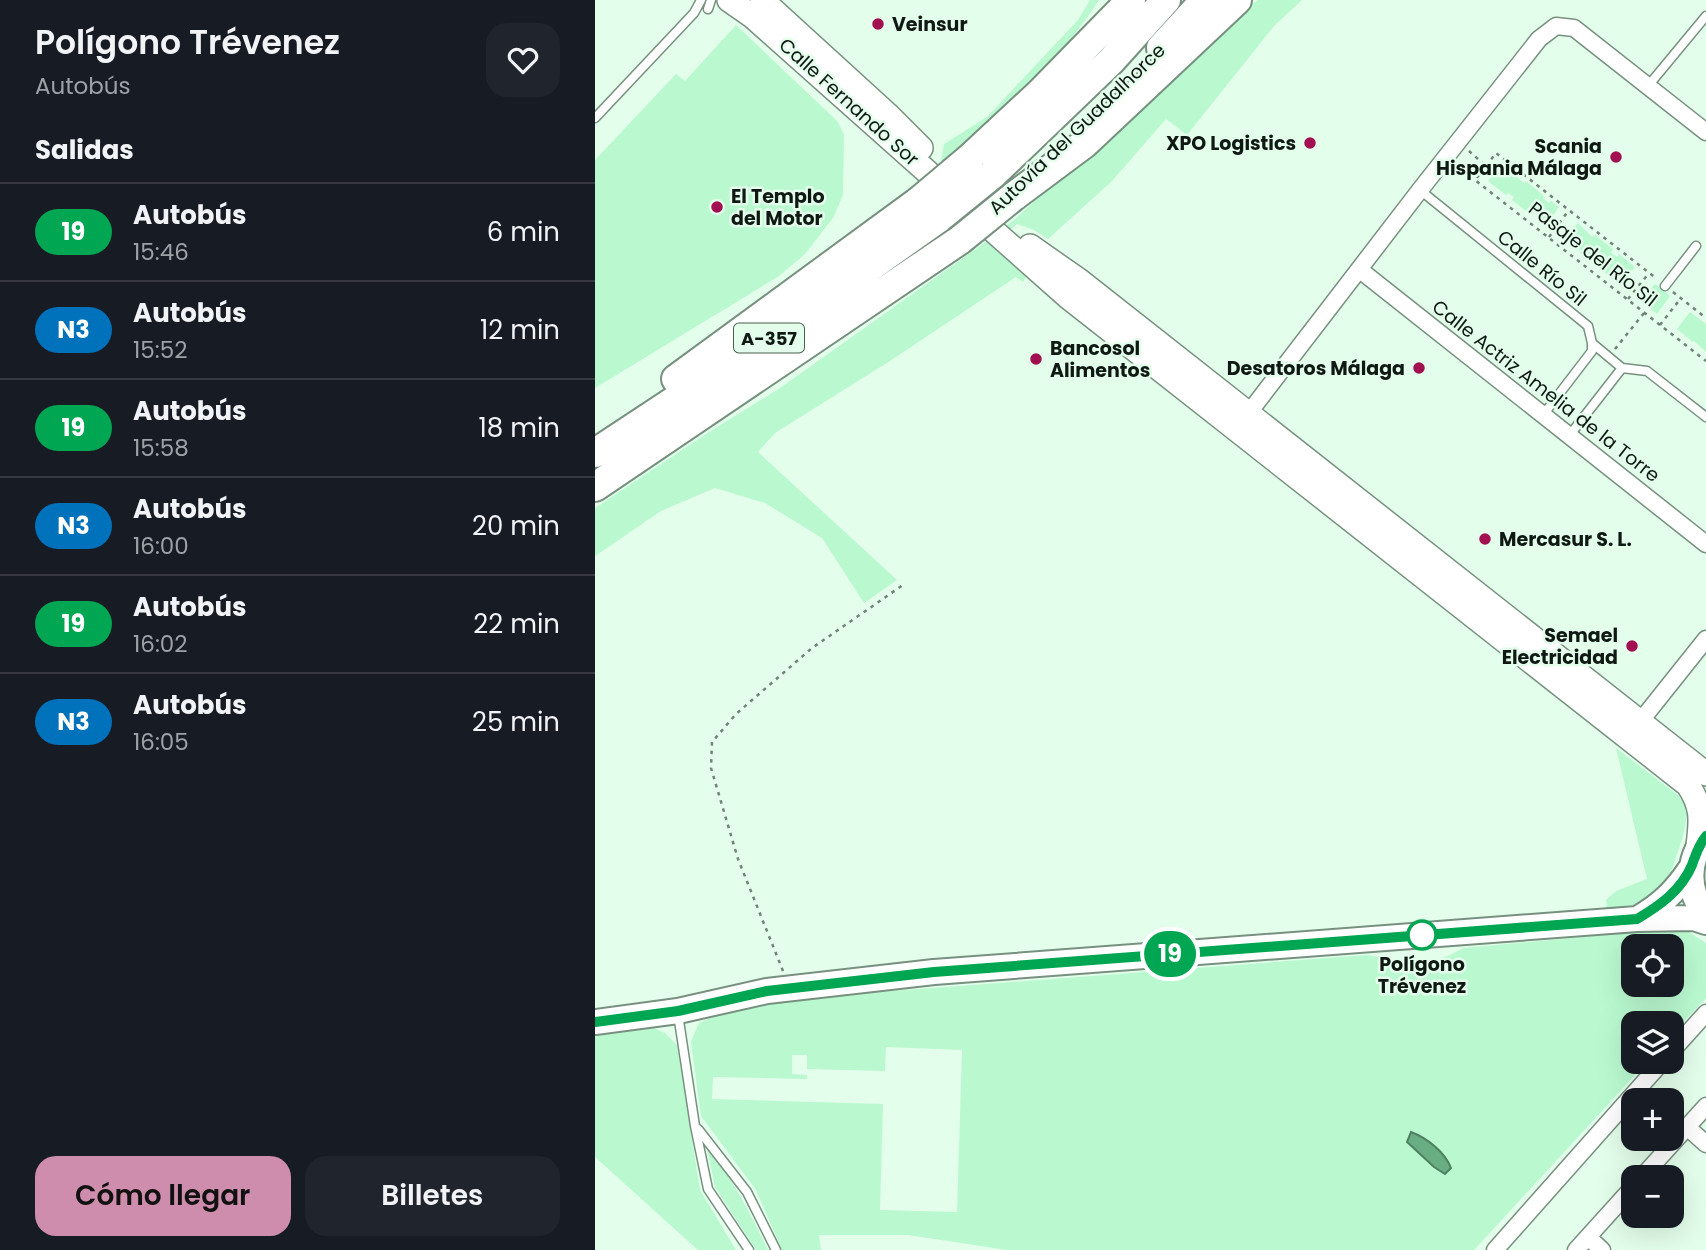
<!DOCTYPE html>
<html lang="es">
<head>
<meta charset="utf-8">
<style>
  :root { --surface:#171b24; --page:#20242c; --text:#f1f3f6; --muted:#9ea1a6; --line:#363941; --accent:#ce8dac }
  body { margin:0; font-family:Poppins,sans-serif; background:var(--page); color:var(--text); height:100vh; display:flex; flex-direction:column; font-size:26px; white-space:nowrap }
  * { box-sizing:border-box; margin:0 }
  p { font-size:23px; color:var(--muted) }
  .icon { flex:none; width:38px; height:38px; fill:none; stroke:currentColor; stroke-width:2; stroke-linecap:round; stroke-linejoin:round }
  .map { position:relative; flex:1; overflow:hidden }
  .panel { display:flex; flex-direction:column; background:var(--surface); width:595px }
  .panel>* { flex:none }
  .badge { padding:0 14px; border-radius:23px; font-size:24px; line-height:46px }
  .controls { position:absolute; left:1026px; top:934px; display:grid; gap:14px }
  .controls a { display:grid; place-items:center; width:63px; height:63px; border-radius:14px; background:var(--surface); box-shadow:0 7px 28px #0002; font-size:35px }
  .map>.badge { position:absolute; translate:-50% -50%; box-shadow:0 0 0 4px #fff }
  h2 { padding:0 35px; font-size:26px; line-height:63px }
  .round { display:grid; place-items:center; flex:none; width:74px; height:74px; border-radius:21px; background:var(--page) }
  .headline { display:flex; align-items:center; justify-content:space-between; height:119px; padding:0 35px }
  h1 { font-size:33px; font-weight:600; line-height:52px }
  .cta { display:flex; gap:14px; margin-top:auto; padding:14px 35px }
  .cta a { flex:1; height:80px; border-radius:21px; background:var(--accent); color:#111; font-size:28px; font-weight:600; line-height:80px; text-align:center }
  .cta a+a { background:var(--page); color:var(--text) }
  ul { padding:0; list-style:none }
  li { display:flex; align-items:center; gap:21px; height:98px; padding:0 35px; border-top:2px solid var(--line) }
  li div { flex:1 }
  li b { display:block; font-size:26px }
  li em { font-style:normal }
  li .badge { min-width:77px; font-weight:700; text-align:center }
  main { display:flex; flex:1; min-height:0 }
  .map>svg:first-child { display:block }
  .green { fill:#baf9d0; fill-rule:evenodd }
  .water { fill:#69ad83; stroke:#4e8061; stroke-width:2 }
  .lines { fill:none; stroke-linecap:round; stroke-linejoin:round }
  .lane-casing { stroke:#77907f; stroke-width:11 }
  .street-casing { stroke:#77907f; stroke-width:19 }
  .secondary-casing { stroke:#77907f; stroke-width:26 }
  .primary-casing { stroke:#77907f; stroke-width:28 }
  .highway-casing { stroke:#77907f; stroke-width:32 }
  .path { stroke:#718276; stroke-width:2.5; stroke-dasharray:3.5 5; stroke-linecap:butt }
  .lane { stroke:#fff; stroke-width:8 }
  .street { stroke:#fff; stroke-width:16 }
  .secondary { stroke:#fff; stroke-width:23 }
  .primary { stroke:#fff; stroke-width:24 }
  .highway { stroke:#fff; stroke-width:28 }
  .highway-bridge-casing { stroke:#77907f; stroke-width:32; stroke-linecap:butt }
  .highway-bridge { stroke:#fff; stroke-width:28 }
  .line-casing { stroke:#fff; stroke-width:16 }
  .line { stroke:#00a651; stroke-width:10 }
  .poi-dot { fill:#a31052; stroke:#e3feeb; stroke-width:2.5 }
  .stop-dot { fill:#fff; stroke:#00a651; stroke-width:3.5 }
  .labels { text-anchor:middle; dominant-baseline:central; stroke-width:5; stroke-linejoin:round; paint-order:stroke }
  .shield { fill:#e3feeb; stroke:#4f5d53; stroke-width:2 }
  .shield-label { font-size:18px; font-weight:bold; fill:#0f1812 }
  .poi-label { font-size:19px; font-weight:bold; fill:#0f1812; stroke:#e3feeb; text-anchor:start }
  .street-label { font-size:19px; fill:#0f1812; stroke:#e3feeb }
  .stop-label { font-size:19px; font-weight:bold; fill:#0f1812; stroke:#e3feeb }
</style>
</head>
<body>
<main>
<section class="panel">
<div class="headline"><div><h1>Polígono Trévenez</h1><p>Autobús</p></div><a class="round"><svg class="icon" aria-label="heart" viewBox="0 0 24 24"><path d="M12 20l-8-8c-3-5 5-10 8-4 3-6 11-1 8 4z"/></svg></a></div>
<h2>Salidas</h2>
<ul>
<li><span class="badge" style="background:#00a651;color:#fff">19</span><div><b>Autobús</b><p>15:46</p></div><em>6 min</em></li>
<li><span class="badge" style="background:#0072bc;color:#fff">N3</span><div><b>Autobús</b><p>15:52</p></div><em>12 min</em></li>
<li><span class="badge" style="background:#00a651;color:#fff">19</span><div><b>Autobús</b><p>15:58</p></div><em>18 min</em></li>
<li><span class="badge" style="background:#0072bc;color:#fff">N3</span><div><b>Autobús</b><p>16:00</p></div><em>20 min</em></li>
<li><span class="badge" style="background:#00a651;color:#fff">19</span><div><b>Autobús</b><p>16:02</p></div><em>22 min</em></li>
<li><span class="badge" style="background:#0072bc;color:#fff">N3</span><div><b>Autobús</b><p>16:05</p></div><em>25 min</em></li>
</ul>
<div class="cta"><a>Cómo llegar</a><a>Billetes</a></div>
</section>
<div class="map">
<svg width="1111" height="1250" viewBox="0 0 1111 1250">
  <rect width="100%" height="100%" fill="#e3feeb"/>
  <!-- green -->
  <path class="green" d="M495,0H504C466,58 403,125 346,163L349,144L392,117L483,20Z
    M663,0H707L679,26L592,135L571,119L517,181L453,239L439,230L422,224L397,245L431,277L428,282L421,277L295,361L180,433L163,452L302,580L269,603L227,538L170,503L120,488L66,511L0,556V508L111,434L185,388L392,241L420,219L644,14Z
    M141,25L242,121L249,134L248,195L238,218L210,254L184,276L0,388V160L81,74L90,81Z
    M908,163L925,176L923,178L929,183L931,181L949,196L948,198L954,203L956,201L964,207L950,226L942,219L944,216L938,212L935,214L917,200L919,197L913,193L911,195L893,181Z
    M983,223L997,237L1000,235L1018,249L1016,253L1022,257L1024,254L1040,267L1026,285L1010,273L1011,271L1005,266L1003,267L985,253L986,251L981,247L979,248L969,241Z
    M1060,284L1075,296L1062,314L1046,301Z
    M1095,312L1111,324V352L1099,341L1098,342L1082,329Z
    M1021,748L1084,796L1093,810L1088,836L1074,879L1044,904L1012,909L1011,900L1021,891L1052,879Z
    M1087,928L1111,943V998L1076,1035V1024H1038V1062H1052L879,1250H412L313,1235H224L226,1250H187L161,1190L106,1116L96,1042L104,1023C144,1005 189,1001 232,996L772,955C810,961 832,970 868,948ZM1038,947H1076V985H1038ZM291,1047L367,1050L362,1212L285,1210L288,1104L117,1099L118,1077L212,1079V1075L197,1074V1055H212V1069L290,1071ZM816,1132L827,1136L852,1159L839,1167L813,1142Z
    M59,1028L70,1033L82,1045L105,1190L141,1250H103L0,1157V1036Z
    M112,1149C139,1180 155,1213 173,1250H161L120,1187Z"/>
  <!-- water -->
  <path class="water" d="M816,1132C832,1138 850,1152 856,1168L850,1174L839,1167L812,1142Z"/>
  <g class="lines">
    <defs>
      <path id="lane" d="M113,9L116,0
        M1053,86L1111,16
        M0,118L99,13L106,0
        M825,190L993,326L997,343L1027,368L1052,371L1111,417
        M1070,286L1101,246
        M948,415L997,351V343
        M974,436L1027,368
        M83,1014L100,1126L113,1189L154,1250
        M103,1129L152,1192L181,1250"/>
      <path id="street" d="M765,270L1111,544
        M649,419L825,190L944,39L961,26L979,28L1111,132
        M1040,728L1111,639
        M1076,1052L1111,1013
        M1092,1127L1111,1144
        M1046,1178L1111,1106
        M993,1237L1007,1250
        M900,1250L1067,1062
        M981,1250L1038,1187"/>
      <path id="secondary" d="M134,0L157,16L473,297L1093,785C1108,808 1106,820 1103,846
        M167,0L292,114L326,148
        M435,246L485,281L1111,774"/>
      <path id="primary" d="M1111,836C1092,860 1091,891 1111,915
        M1042,919C1066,905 1081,891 1096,868
        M0,1022L83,1011L172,991L339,972L1042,919L1099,918L1111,922"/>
      <path id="highway" d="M566,48L610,0
        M375,158L445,93L536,0
        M397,175L516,61L571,0
        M418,197L489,144L642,0
        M81,379L324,201
        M0,453L182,333L344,218
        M0,487L365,240"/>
    </defs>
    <!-- lane casing -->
    <use href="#lane" class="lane-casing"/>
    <!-- street casing -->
    <use href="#street" class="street-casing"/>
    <!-- secondary casing -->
    <use href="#secondary" class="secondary-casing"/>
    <!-- primary casing -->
    <use href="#primary" class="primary-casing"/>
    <!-- highway casing -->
    <use href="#highway" class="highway-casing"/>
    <!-- path -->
    <path class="path" d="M874,151L891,166L880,180L1111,361
      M891,166L901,153L1062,279
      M954,237L974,210
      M1078,292L1111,318
      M1033,299L1054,273
      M1065,325L1086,298
      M1020,349L1049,313
      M188,971L143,859L116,768L117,742L141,714L217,648L308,585"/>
    <!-- lane -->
    <use href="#lane" class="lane"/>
    <!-- street -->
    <use href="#street" class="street"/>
    <!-- secondary -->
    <use href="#secondary" class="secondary"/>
    <!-- primary -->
    <use href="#primary" class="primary"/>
    <!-- highway -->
    <use href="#highway" class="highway"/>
    <defs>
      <path id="highway-bridge" d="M324,201L375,158
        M344,218L397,175
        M365,240L418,197"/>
    </defs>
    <!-- highway-bridge casing -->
    <use href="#highway-bridge" class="highway-bridge-casing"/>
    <!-- highway-bridge -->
    <use href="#highway-bridge" class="highway-bridge"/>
  </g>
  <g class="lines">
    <defs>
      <path id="line" d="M0,1022L83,1011L172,991L339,972L1042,919C1064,906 1086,891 1097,865C1101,854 1103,846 1111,836"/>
    </defs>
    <!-- line casing -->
    <use href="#line" class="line-casing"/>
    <!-- line -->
    <use href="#line" class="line"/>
  </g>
  <!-- markers -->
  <g class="poi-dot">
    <circle cx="283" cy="24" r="7"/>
    <circle cx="715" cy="143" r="7"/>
    <circle cx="1021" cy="157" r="7"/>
    <circle cx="122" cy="207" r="7"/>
    <circle cx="441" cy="359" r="7"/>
    <circle cx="824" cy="368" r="7"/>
    <circle cx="890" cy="539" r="7"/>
    <circle cx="1037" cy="646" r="7"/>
  </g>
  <circle class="stop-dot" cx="827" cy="935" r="14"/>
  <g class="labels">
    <!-- shield labels -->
    <rect class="shield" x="139" y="323.5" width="70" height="29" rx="5"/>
    <g class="shield-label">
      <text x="174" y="338">A-357</text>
    </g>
    <!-- poi labels -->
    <g class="poi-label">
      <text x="297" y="24">Veinsur</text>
      <text x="701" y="143" text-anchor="end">XPO Logistics</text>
      <text x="1007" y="146" text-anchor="end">Scania<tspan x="1007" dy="22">Hispania Málaga</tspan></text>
      <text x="136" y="196">El Templo<tspan x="136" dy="22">del Motor</tspan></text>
      <text x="455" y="348">Bancosol<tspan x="455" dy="22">Alimentos</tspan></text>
      <text x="810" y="368" text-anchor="end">Desatoros Málaga</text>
      <text x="904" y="539">Mercasur S. L.</text>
      <text x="1023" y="635" text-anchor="end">Semael<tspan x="1023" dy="22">Electricidad</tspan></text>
    </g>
    <!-- street labels -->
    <g class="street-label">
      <text transform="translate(254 102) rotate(42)">Calle Fernando Sor</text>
      <text transform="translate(482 129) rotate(-44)">Autovía del Guadalhorce</text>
      <text transform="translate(998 254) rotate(38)">Pasaje del Río Sil</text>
      <text transform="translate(947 268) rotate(39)">Calle Río Sil</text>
      <text transform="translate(951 391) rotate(38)">Calle Actriz Amelia de la Torre</text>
    </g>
    <!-- stop labels -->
    <g class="stop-label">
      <text x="827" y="964">Polígono<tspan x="827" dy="22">Trévenez</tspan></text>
    </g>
  </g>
</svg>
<div class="controls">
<a><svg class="icon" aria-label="locate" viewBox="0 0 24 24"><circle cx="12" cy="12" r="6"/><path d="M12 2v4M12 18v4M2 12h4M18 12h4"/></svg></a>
<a><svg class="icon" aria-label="layers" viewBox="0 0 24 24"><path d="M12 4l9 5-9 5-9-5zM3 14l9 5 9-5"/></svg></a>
<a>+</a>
<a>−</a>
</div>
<b class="badge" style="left:575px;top:954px;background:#00a651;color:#fff">19</b>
</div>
</main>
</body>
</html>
